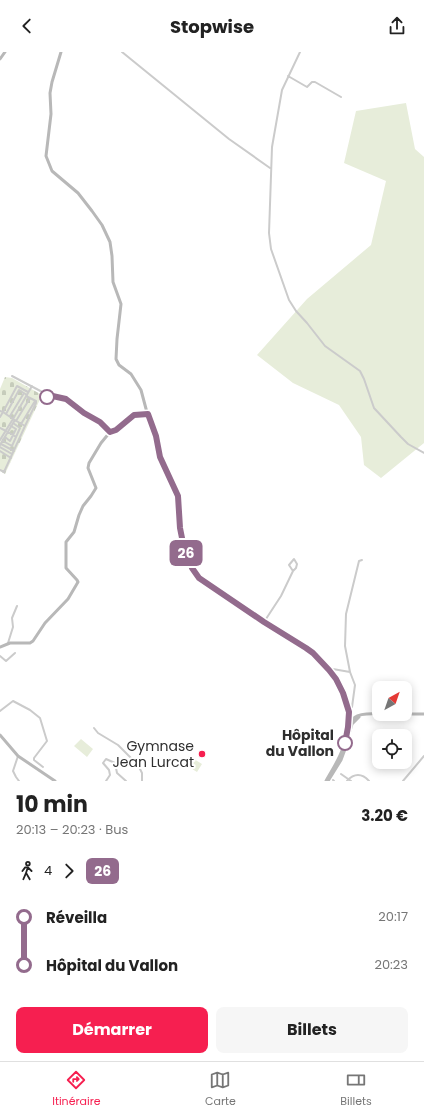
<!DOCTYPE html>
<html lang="fr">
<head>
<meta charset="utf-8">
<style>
  :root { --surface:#fff; --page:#f6f6f6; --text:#222; --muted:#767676; --line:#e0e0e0; --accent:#f61f50 }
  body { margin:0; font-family:Poppins,sans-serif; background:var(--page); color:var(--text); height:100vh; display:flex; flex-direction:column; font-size:15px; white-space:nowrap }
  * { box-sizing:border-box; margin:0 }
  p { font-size:13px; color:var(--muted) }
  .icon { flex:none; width:22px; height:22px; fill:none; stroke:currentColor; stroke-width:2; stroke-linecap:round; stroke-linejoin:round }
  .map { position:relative; height:729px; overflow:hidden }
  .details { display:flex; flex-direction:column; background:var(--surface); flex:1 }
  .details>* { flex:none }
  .badge { padding:0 8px; border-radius:6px; font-size:14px; line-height:26px }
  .needle { width:26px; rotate:40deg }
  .buttons { position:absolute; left:372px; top:629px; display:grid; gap:8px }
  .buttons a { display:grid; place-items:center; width:40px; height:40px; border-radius:8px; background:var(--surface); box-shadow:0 2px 10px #0003; font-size:20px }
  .map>.badge { position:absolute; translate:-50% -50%; box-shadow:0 0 0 2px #fff }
  .legs { display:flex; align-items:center; gap:6px; height:44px; padding:0 16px; font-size:13px }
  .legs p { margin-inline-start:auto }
  .overview { display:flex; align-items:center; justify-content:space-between; height:68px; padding:0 16px }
  h1 { font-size:22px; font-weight:700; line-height:30px }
  .action { display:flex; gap:8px; margin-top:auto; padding:8px 16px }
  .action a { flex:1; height:46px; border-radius:8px; background:var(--accent); color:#fff; font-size:16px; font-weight:700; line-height:46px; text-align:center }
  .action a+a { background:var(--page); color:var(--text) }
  ul { padding:0 16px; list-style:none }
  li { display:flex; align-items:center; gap:14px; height:48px; font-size:15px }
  li i { display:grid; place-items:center; width:6px; height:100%; margin:0 5px; background:currentColor }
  li i::after { content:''; width:10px; height:10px; margin:-5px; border:3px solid; border-radius:50%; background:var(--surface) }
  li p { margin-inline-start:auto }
  li:first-child i { background:linear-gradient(#0000 50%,currentColor 0) }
  li:last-child i { background:linear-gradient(currentColor 50%,#0000 0) }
  header { display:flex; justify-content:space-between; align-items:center; height:52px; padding:0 16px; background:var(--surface); font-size:18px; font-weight:700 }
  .menu { display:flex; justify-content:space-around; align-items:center; height:56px; border-top:1px solid var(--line); background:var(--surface); font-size:11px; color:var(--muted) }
  .menu a { display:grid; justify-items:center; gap:2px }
  .menu .current { color:var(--accent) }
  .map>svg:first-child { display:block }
  .green { fill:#e7edda }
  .cemetery { fill:url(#cemetery-stones) }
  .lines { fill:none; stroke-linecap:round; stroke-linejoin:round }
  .street { stroke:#cbcbcb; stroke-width:2 }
  .secondary { stroke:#b8b8b8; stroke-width:3 }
  .line-1-casing { stroke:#fff; stroke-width:9 }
  .line-1 { stroke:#936b8d; stroke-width:6 }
  .stop-1-dot { fill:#fff; stroke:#936b8d; stroke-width:2 }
  .poi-dot { fill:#f61f50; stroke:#fff; stroke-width:1.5 }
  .labels { text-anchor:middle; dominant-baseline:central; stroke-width:4; stroke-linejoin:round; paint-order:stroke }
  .stop-label { font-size:14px; font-weight:bold; fill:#2e2e2e; stroke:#fff; text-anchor:end }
  .poi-label { font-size:14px; fill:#2e2e2e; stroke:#fff; text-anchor:end }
</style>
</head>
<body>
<header><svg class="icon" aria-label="back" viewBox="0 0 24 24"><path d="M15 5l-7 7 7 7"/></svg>Stopwise<svg class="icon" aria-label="share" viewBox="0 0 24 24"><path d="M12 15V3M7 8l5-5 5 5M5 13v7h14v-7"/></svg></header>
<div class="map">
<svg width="424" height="729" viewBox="0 0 424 729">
  <defs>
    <pattern id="cemetery-stones" width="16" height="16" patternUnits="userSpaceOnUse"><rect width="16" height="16" fill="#e7edda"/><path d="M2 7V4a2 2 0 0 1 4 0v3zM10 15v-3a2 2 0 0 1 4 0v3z" fill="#c6ccbb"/></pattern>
  </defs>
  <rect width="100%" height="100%" fill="#fff"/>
  <!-- green -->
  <path class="green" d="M406,51L415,97L424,105V391L381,426L364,413L361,385L339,353L293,331L257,303L307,247L371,193L386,129L344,111L356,59Z
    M81,687L93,697L87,705L74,694Z
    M189,704L202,712L197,720L184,712Z"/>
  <!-- cemetery -->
  <path class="cemetery" d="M5,325L12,326L42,343L5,422L0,419V337Z"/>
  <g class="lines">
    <!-- street -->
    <path class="street" d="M122,0L229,87L270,116
      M300,0L282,38L272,95L269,181L271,197L289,248L296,259L307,271L325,294L360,319L364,327L374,356L401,385L408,392L424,401
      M288,24L307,35L312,30H315L341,45
      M12,324L48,343L66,347L84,361L100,370L110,380
      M26,344L36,349V351L25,374L13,367L32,334
      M44,350L48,343
      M0,359L3,360L0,365
      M6,362L19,338L27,343
      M10,364L24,341
      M16,369L30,346
      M21,372L35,349
      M0,376L6,379
      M8,380L16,385
      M5,385L10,389L16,377L11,374
      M0,388L13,367L3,360L17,334L28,340
      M3,389L12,394L20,376L13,371
      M1,392L14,399
      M0,393L15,368
      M0,395L12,402
      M0,399L11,406
      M0,418L4,420L25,374
      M264,570L281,544L293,519L296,516L297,512L294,507L289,513L293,519
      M8,591L13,575L12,566L17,554
      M0,604L6,609L15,601
      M327,616L350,620L355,633L352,655L348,657
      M350,620L345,594L346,562L359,509L362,508
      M0,659L13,649L30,658L40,666L47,689L34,706V708L43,715
      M94,676L98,681L118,693L138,713L142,721V729
      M18,704L13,719L16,725L19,729
      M341,722L351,729
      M333,728L334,729
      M106,729L110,723L109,718L103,711L106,707L115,711L117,721L126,729
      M347,729C354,721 362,721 369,729
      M403,729L424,704"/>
    <!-- secondary -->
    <path class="secondary" d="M61,0L52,30L50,41L51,62L46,104L52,119L78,141L92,159L102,173L110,190L112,204L113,230L121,252L117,287L116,307L119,313L131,322L141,338L149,368L156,384L160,405L178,444L180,476L184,496L192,516L199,526L262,569L313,601L336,627L343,641L349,660V675
      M0,7L5,0
      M0,595L10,591H30L33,589L45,571L68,547L78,530L77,528L66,516V490L74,480L79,463L83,454L91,444L96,436L88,416L89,411L101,391L110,380L116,378L134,363L148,362
      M381,662H424
      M349,682L352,672L359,665
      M0,683L18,704L55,729
      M326,729C332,718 339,708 343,696C353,672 343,660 379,662
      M328,729L341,708L348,689"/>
  </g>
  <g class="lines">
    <defs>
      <path id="line-1" d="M47,345L48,343L66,347L84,361L100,370L110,380L116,378L134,363L148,362L156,384L160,405L178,444L180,476L184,496L192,516L199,526L264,570L306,596L313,601L329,618L336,627L343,641L349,660L348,675L345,691"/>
    </defs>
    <!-- line-1 casing -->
    <use href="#line-1" class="line-1-casing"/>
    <!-- line-1 -->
    <use href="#line-1" class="line-1"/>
  </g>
  <!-- markers -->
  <g class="stop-1-dot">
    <circle cx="47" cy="345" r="7"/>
    <circle cx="345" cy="691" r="7"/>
  </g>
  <circle class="poi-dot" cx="202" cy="702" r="4"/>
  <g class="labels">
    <!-- stop labels -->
    <g class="stop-label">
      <text x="334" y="683">Hôpital<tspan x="334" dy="16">du Vallon</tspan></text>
    </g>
    <!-- poi labels -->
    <g class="poi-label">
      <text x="194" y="694">Gymnase<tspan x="194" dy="16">Jean Lurcat</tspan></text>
    </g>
  </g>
</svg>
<div class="buttons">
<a><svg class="needle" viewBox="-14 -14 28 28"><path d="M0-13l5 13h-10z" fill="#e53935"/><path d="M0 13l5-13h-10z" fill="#767676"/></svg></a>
<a><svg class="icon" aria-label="locate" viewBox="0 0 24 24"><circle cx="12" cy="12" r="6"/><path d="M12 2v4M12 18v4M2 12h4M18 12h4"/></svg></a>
</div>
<b class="badge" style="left:186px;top:501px;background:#936b8d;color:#fff">26</b>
</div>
<section class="details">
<div class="overview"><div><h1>10 min</h1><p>20:13 – 20:23 · Bus</p></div><b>3.20 €</b></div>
<div class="legs"><svg class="icon" aria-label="walk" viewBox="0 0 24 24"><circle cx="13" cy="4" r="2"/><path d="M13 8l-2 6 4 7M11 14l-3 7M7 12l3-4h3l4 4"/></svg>4<svg class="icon" aria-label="forward" viewBox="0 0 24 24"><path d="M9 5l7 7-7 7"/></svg><b class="badge" style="background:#936b8d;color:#fff">26</b></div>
<ul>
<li><i style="color:#936b8d"></i><b>Réveilla</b><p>20:17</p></li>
<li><i style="color:#936b8d"></i><b>Hôpital du Vallon</b><p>20:23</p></li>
</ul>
<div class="action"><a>Démarrer</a><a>Billets</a></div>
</section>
<nav class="menu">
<a class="current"><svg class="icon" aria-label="directions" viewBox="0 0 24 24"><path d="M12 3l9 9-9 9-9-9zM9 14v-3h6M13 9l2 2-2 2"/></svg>Itinéraire</a>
<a><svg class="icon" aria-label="map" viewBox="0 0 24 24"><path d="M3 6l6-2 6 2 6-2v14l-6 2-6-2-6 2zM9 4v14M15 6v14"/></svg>Carte</a>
<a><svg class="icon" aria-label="tickets" viewBox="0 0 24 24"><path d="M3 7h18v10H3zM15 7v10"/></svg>Billets</a>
</nav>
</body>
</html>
